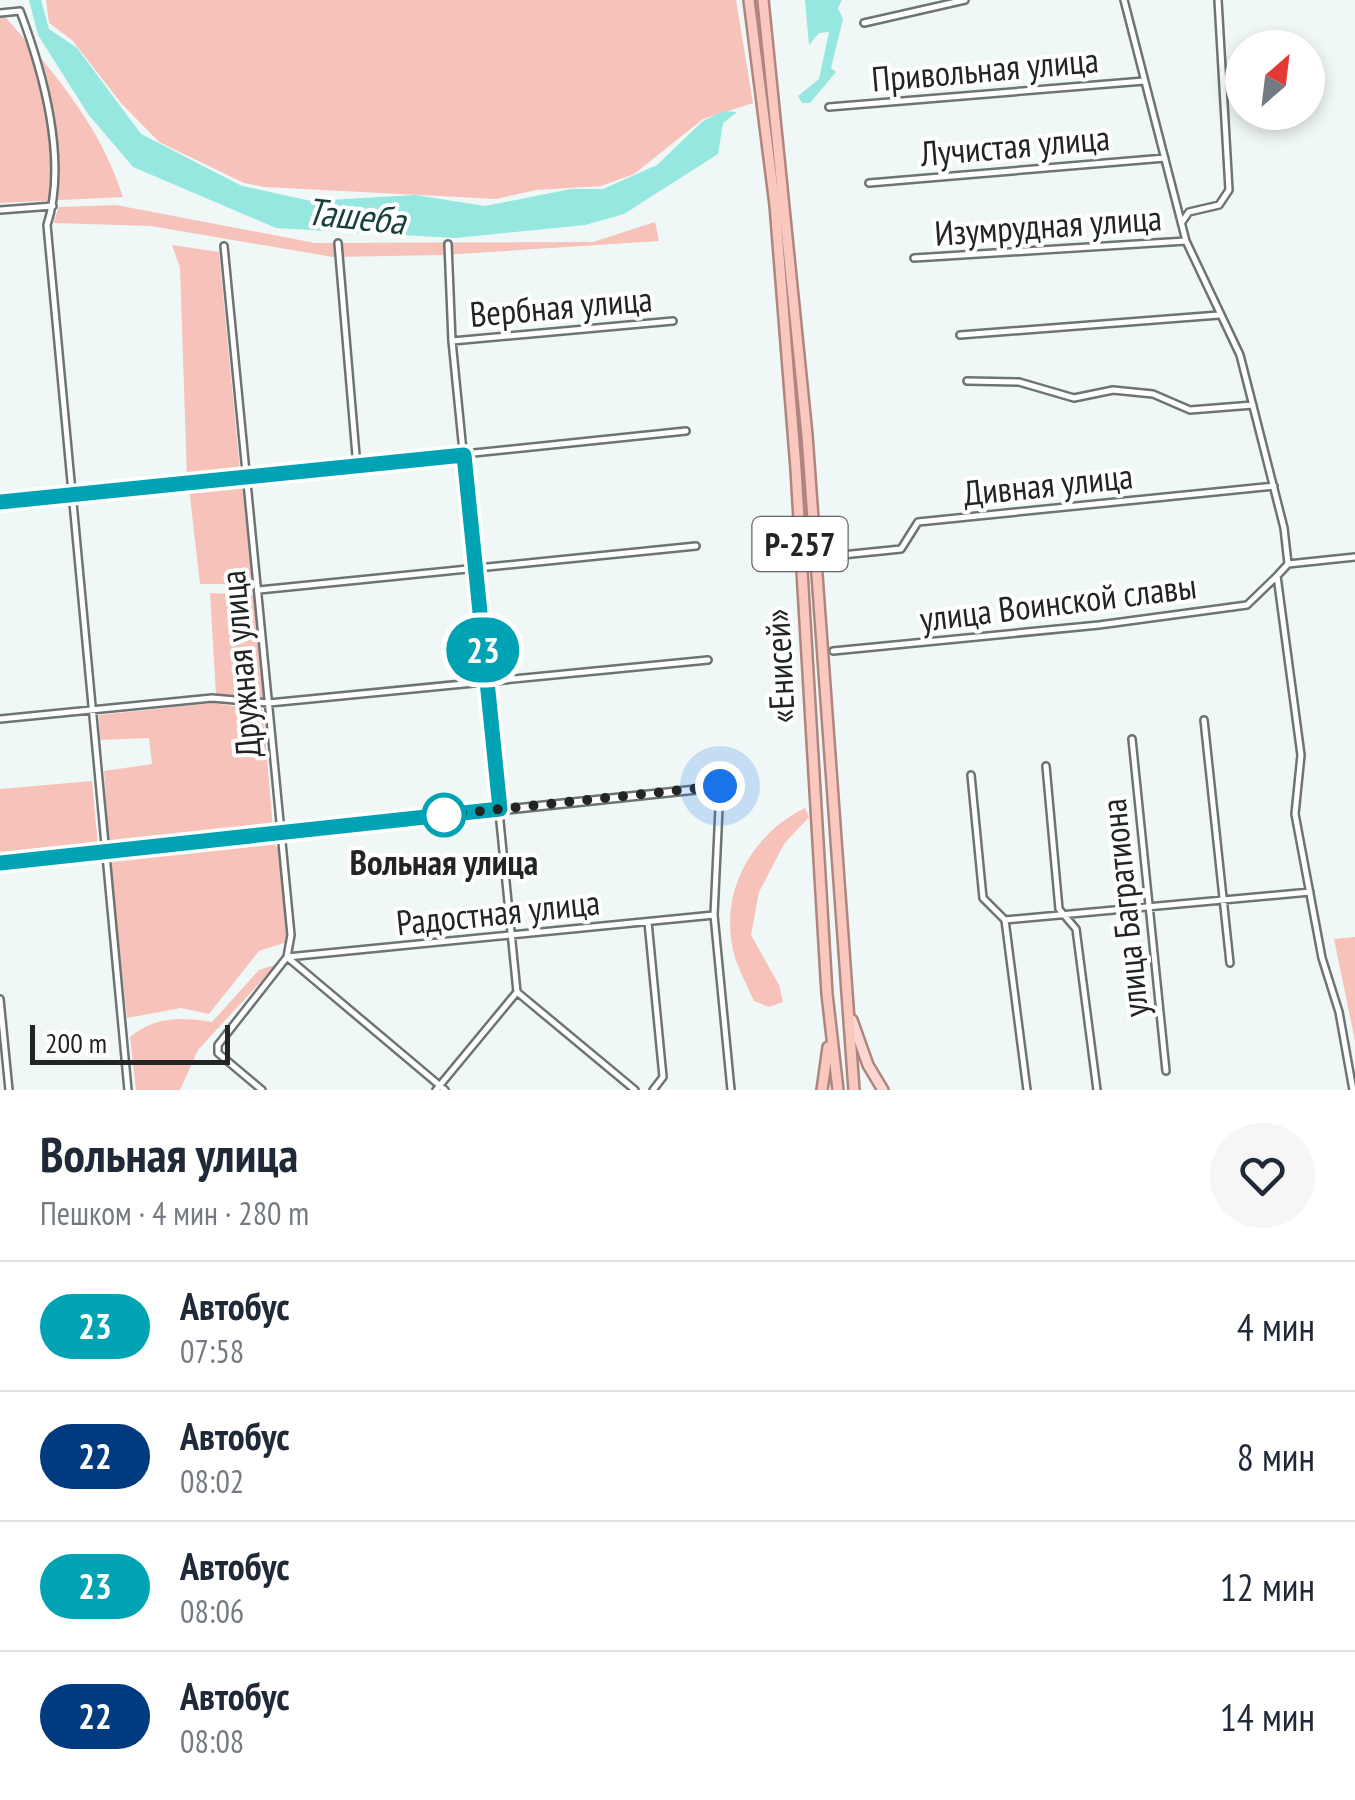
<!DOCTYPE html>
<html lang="ru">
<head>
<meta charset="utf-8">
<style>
  :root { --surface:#fff; --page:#f6f6f7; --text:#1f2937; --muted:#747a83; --line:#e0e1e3 }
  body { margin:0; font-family:"PT Sans Narrow",sans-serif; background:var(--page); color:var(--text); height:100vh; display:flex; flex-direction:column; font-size:38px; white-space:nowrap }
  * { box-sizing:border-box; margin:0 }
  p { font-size:32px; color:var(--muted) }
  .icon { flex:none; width:55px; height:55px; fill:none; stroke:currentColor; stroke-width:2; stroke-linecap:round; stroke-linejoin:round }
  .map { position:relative; height:1090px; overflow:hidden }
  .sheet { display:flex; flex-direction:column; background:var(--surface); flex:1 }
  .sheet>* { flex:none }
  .badge { padding:0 20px; border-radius:32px; font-size:35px; line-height:65px }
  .needle { width:65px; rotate:28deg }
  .tools { position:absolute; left:1225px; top:30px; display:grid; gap:20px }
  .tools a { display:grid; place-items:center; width:100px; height:100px; border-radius:50%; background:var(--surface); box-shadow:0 5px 15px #0003; font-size:50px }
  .scale { position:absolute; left:30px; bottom:25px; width:200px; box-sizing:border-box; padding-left:10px; border:5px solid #222524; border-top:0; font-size:28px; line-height:35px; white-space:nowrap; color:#222524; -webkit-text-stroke:8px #fff; paint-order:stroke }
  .you { position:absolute; width:50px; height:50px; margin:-25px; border:8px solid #fff; border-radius:50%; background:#1a73e8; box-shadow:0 0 0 15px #1a73e833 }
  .map>.badge { position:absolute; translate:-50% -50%; box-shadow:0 0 0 5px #fff }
  .round { display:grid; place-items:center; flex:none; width:105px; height:105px; border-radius:52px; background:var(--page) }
  .head { display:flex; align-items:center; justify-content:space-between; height:170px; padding:0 40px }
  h1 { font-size:48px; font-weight:800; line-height:75px }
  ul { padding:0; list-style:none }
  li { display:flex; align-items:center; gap:30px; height:130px; padding:0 40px; border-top:2px solid var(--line) }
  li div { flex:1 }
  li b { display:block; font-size:38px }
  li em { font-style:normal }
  li .badge { min-width:110px; font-weight:700; text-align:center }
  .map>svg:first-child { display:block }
  .green { fill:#f7c2b9 }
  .water { fill:#95e7df }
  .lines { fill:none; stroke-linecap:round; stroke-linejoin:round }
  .minor-casing { stroke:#6d7574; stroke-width:10 }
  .tertiary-casing { stroke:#6d7574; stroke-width:11 }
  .primary-casing { stroke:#ae867f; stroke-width:14 }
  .trunk-casing { stroke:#ae867f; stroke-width:14 }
  .minor { stroke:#fff; stroke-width:5 }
  .tertiary { stroke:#fff; stroke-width:6 }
  .primary { stroke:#fcd6d0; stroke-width:9 }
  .trunk { stroke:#fbc8c0; stroke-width:9 }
  .line-casing { stroke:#fff; stroke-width:22 }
  .line { stroke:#00a3b4; stroke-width:15 }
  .walk { stroke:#222524; stroke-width:10; stroke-dasharray:0 18 }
  .stop-dot { fill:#fff; stroke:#00a3b4; stroke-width:5 }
  .labels { text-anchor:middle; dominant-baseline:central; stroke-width:8; stroke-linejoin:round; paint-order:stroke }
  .shield { fill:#fff; stroke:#646666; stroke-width:2.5 }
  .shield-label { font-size:32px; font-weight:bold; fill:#222524 }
  .street-label { font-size:35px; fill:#222524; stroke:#fff }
  .stop-label { font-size:35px; font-weight:bold; fill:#222524; stroke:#fff }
  .water-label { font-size:38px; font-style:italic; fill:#183f3c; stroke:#fff }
</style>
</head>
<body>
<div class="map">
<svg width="1355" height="1090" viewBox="0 0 1355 1090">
  <rect width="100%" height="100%" fill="#f0f8f7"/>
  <!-- green -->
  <path class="green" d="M46,0H736L753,103L703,119L634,174L601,186L536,190L496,199L265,187L244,183L159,142L121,103L72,40L49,23Z
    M0,11C51,69 99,122 123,197L0,203Z
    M116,205L315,243L593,242L655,222L659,241L443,255L333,257L151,226L53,223L59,207Z
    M172,245L219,252L240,470L236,475L215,470L187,478L180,268Z
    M242,484L253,584H200L189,488Z
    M210,593L255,595L265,698L216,695Z
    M212,703L263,710L273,829L109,845L104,771L152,764L149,738L100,740L99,715Z
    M92,781L98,846L0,855V789Z
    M805,808L809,817L784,844L759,892L751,935L779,985L783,1002L769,1007L754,1001C747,985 737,967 733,950C720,890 752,834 805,808Z
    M271,840L281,852L287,942L259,951L209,1014L181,1008L127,1018L110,866L116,857Z
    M1355,937V1041L1334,939Z
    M277,964L198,1050L180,1090H136L130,1037C155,1016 181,1017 212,1022L259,970Z"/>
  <!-- water -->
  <path class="water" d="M29,0H41L49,29L77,48L141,134L242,186L311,201L415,195L485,206L571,189H603L657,165L703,121L724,111L737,112L723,123L718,154L624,214L585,225L455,238L276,228L133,167L88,114L38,35Z
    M805,0H842L838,8L843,19L831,68L836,72L810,103H802L798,96L819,79L829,32L819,33L809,45Z"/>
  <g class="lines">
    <defs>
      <path id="minor" d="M1124,0L1186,241L1240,355L1284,528L1288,564L1277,576L1301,755L1295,814L1322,958L1339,1012L1353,1090
        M0,13L20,11C43,72 68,161 47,225L128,1090
        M864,23L965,0
        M829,107L1144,81
        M869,183L1165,158
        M0,210L53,206
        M1182,222L1189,212L1219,205L1229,190L1218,0
        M338,243L357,467
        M224,246L291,935L287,957L218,1045V1053L262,1090
        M914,258L1186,241
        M960,335L1219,315
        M452,341L673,321
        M967,381L1019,382L1074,398L1113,390L1153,394L1190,410L1253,405
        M0,502L686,431
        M842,555L901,549L918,522L1274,486
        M1288,564L1355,557
        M259,590L696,546
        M833,651L1099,625L1247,605L1277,576
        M0,719L212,698L269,703L708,660
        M1204,720L1230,963
        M1132,739L1166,1071
        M1046,766L1059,909L1076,929L1097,1090
        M971,775L983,898L1005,920L1027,1090
        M720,787L714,915L731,1090
        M1005,920L1310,892
        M648,922L663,1077L653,1090
        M287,957L714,915
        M287,957L445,1090
        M517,992L635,1090
        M0,999L9,1090
        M436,1090L517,992L452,341L448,244"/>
      <path id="tertiary" d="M0,863L720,787"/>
      <path id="primary" d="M852,1020L868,1065L883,1090"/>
      <path id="trunk" d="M749,0L775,205L796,469L827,994L838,1090
        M763,0L807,435L854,1090
        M822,1090L828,1047"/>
    </defs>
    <!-- minor casing -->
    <use href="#minor" class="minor-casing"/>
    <!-- tertiary casing -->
    <use href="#tertiary" class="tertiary-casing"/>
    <!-- primary casing -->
    <use href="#primary" class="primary-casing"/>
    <!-- trunk casing -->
    <use href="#trunk" class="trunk-casing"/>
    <!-- minor -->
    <use href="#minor" class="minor"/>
    <!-- tertiary -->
    <use href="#tertiary" class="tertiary"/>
    <!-- primary -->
    <use href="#primary" class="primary"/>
    <!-- trunk -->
    <use href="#trunk" class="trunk"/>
  </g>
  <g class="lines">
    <defs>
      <path id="line" d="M0,502L464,455L500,809L0,863"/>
    </defs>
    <!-- line casing -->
    <use href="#line" class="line-casing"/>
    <!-- line -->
    <use href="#line" class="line"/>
    <!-- walk -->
    <path class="walk" d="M444,815L720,786"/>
  </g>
  <!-- markers -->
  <circle class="stop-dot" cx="444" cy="815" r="20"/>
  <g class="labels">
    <!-- shield labels -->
    <rect class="shield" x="752.5" y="517" width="95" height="54" rx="8"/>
    <g class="shield-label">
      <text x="800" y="544">Р-257</text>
    </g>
    <!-- street labels -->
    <g class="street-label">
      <text transform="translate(985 69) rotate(-5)">Привольная улица</text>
      <text transform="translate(1015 145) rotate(-5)">Лучистая улица</text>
      <text transform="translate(1048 225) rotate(-4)">Изумрудная улица</text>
      <text transform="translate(561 306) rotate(-5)">Вербная улица</text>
      <text transform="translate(1048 484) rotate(-6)">Дивная улица</text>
      <text transform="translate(1058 602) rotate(-7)">улица Воинской славы</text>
      <text transform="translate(240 664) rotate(-95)">Дружная улица</text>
      <text transform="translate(779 666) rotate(-93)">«Енисей»</text>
      <text transform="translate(1124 908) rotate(-96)">улица Багратиона</text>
      <text transform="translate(498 912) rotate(-6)">Радостная улица</text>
    </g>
    <!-- stop labels -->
    <g class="stop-label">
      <text x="444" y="862">Вольная улица</text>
    </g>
    <!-- water labels -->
    <g class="water-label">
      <text transform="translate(356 215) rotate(6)">Ташеба</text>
    </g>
  </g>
</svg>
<div class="tools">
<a><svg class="needle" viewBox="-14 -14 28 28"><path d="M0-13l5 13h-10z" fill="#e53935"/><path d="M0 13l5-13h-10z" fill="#747a83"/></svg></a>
</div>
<div class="scale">200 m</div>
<div class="you" style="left:720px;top:786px"></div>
<b class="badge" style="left:483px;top:650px;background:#00a3b4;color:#fff">23</b>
</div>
<section class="sheet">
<div class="head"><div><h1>Вольная улица</h1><p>Пешком · 4 мин · 280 m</p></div><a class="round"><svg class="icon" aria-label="heart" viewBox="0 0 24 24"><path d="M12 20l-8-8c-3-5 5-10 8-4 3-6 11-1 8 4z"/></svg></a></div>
<ul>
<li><span class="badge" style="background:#00a3b4;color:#fff">23</span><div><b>Автобус</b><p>07:58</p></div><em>4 мин</em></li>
<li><span class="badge" style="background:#003b80;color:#fff">22</span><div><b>Автобус</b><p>08:02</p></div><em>8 мин</em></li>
<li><span class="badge" style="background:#00a3b4;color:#fff">23</span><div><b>Автобус</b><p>08:06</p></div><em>12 мин</em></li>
<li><span class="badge" style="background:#003b80;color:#fff">22</span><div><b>Автобус</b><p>08:08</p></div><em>14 мин</em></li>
</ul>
</section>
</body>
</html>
